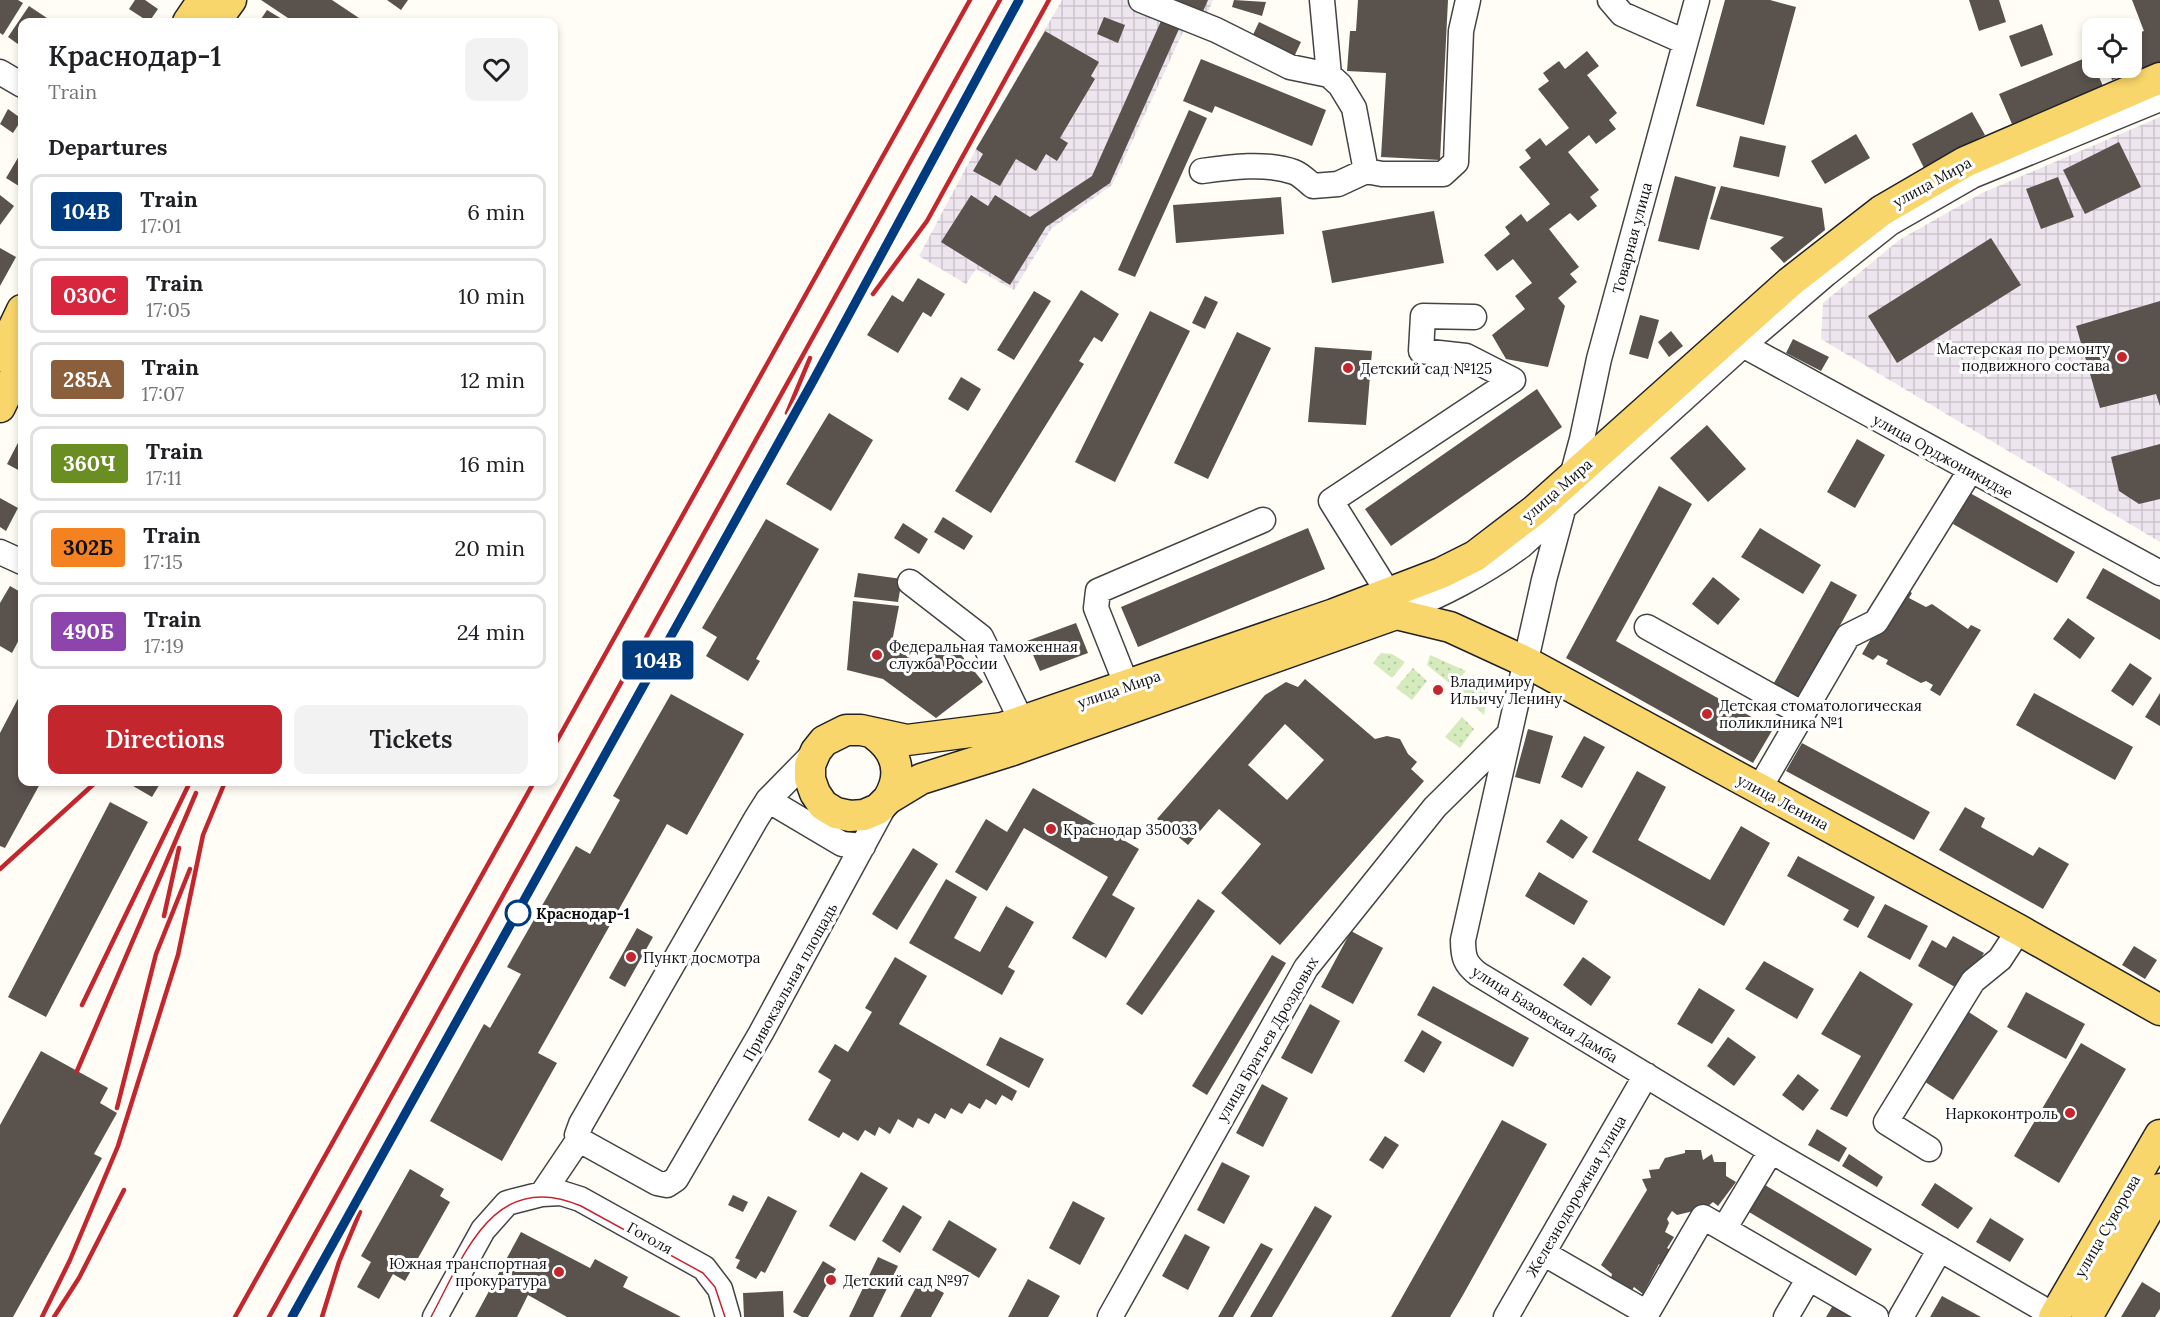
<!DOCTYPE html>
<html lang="en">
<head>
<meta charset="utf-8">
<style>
  :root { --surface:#fff; --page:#f2f2f2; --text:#202124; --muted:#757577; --line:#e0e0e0; --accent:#c4262e }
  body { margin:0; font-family:Lora,serif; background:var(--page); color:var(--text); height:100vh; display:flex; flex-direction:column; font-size:22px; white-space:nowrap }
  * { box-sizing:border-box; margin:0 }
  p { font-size:20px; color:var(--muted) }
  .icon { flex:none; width:33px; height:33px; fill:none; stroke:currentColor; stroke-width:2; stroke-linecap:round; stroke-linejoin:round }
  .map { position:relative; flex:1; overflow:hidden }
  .side { position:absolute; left:18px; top:18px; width:540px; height:768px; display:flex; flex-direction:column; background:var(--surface); border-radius:12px; box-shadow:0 3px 9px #0003 }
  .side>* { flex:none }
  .badge { padding:0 12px; border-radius:4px; font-size:21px; line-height:39px }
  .controls { position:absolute; left:2082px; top:18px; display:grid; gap:12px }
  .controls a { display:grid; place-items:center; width:60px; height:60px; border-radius:12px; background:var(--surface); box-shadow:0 3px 9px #0003; font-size:30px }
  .map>.badge { position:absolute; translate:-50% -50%; box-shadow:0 0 0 3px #fff }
  h2 { padding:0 30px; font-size:22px; line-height:54px }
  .round { display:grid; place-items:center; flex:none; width:63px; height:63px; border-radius:12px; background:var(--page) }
  .summary { display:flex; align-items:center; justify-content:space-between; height:102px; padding:0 30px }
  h1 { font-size:28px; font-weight:600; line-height:45px }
  .button { display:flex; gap:12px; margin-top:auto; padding:12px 30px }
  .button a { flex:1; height:69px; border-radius:12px; background:var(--accent); color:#fff; font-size:24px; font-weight:600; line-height:69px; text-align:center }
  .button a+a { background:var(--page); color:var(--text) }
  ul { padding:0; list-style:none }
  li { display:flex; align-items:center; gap:18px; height:75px; margin:0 12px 9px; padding:0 18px; border:3px solid var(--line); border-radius:12px }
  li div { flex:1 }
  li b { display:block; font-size:22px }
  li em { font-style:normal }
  li .badge { min-width:66px; font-weight:700; text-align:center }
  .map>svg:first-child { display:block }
  .industrial { fill:url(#industrial-grid) }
  .grass { fill:url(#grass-dots) }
  .building { fill:#5a524d; fill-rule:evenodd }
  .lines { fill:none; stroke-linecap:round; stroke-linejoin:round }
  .minor-casing { stroke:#444; stroke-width:27 }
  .major-casing { stroke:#222; stroke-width:33 }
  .minor { stroke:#fff; stroke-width:24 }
  .major { stroke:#f9d66b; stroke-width:30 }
  .tram { stroke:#c4262e; stroke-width:1.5 }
  .rail { stroke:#c4262e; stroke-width:4.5 }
  .line-casing { stroke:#fff; stroke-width:14 }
  .line { stroke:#003b80; stroke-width:9 }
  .poi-dot { fill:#c4262e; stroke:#fff; stroke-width:2 }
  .stop-dot { fill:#fff; stroke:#003b80; stroke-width:3 }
  .labels { text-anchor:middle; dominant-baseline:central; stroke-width:6; stroke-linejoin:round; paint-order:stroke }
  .street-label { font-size:15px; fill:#111; stroke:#fff }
  .poi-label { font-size:15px; fill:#111; stroke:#fff; text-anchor:start }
  .stop-label { font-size:15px; font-weight:bold; fill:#111; stroke:#fff; text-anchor:start }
</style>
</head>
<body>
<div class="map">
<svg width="2160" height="1317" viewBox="0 0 2160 1317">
  <defs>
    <pattern id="industrial-grid" width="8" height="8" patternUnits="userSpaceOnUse" patternTransform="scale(1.5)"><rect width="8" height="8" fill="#eee6ef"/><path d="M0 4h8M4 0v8" fill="none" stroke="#cbc4cc"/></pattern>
    <pattern id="grass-dots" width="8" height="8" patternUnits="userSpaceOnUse" patternTransform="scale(1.5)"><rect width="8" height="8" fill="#d5ebbd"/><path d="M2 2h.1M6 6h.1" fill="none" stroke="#b6c8a1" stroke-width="1.8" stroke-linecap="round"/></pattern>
  </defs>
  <rect width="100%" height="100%" fill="#fffdf5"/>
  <!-- industrial -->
  <path class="industrial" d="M1062,0H1213L1205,20L1184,30L1112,185L1051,229L1014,290L976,269L966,284L919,256L976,149Z
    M2160,117V542L1821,339L1823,303L1899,240L1982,193Z"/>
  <!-- grass -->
  <path class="grass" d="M1381,653L1392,654L1405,662L1392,678L1373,663Z
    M1430,655L1466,671L1453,686L1427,665Z
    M1413,668L1427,681L1412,700L1396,688Z
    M1473,675L1488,689L1484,715L1459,691Z
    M1462,717L1474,729L1460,748L1445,737Z"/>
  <!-- building -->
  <path class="building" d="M0,0H18L23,3L3,35L0,33Z
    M135,0H145L158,9L149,22L129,9Z
    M261,0H332L365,22H294Z
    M387,0H408L401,10Z
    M1167,0H1208L1201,16Z
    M1234,0L1266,2L1262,16L1232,7Z
    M1358,0H1448L1440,160L1381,157L1386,73L1347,71L1350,31H1356Z
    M1725,0H1770L1796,7L1764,125L1696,106Z
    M1969,0H1999L2006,22L1979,31Z
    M2132,0H2160V62L2112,80L2108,68H2132V35L2144,31Z
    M29,6L50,20L48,22H22V47L8,37Z
    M267,10L287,22H259Z
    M1104,17L1125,25L1118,43L1097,34Z
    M2126,20L2129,28H2103Z
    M1161,21L1179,29L1110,183L1046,227L1010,285L941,242L971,195L988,206L995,195L1030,217L1092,176Z
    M1259,22L1301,42L1293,59L1251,39Z
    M2042,24L2053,55L2021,67L2009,36Z
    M1045,31L1099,62L1091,76L1095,79L1060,138L1068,143L1057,161L1046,154L1036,171L1016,159L1000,186L973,171L983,154L976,149Z
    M1587,51L1599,66L1587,75L1617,113L1609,120L1616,129L1596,144L1589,135L1568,152L1599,190L1590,197L1597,206L1578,221L1570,213L1549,229L1579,267L1570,274L1577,282L1558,298L1565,306L1548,367L1506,359L1492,335L1525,309L1515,296L1532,283L1513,259L1497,271L1484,255L1510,234L1505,227L1521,214L1527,222L1550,204L1519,167L1531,158L1525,150L1540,138L1546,146L1569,128L1538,89L1549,81L1543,73L1559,61L1565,69Z
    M2090,56L2092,68H2095L2103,86L2012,124L1999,94Z
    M1201,59L1326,110L1312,146L1215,106L1212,113L1183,101Z
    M8,109L22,119L13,133L0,124Z
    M1189,110L1207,118L1135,277L1118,270Z
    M1972,112L1985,135L1924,168L1912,144Z
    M1856,134L1870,158L1825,184L1811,161Z
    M1740,136L1786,146L1779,177L1733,167Z
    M2119,142L2141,187L2085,214L2063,170Z
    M22,151V188L6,178Z
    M1675,176L1716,187L1699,250L1658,241Z
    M2058,177L2074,217L2041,229L2026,189Z
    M1721,186L1822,208L1825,230L1784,263L1770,248L1784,237L1710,219Z
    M0,195L14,206L0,225Z
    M1281,197L1284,234L1176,243L1173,205Z
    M1434,211L1444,263L1332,283L1322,231Z
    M1991,238L2021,285L1897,363L1868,316Z
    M0,248L16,257L0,286Z
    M918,278L945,294L931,317L923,312L898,353L867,335L892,295L903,302Z
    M1081,290L1119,314L1102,342L1094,337L1079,361L1084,364L991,513L955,491Z
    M1034,291L1051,301L1014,360L997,350Z
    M1205,296L1218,302L1205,329L1192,323Z
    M2160,301V406L2156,394L2100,408L2076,326Z
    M1150,311L1190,331L1115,482L1075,462Z
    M1640,315L1659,320L1648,359L1629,354Z
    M1671,331L1683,346L1669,357L1658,342Z
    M1237,332L1271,348L1208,479L1174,463Z
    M1793,339L1829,357L1821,371L1786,353Z
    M1315,347L1372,351L1366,425L1308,422Z
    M961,377L981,389L968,411L948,399Z
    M1537,389L1562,427L1391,546L1365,509Z
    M829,413L873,440L831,511L786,484Z
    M1707,425L1746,469L1708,502L1670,458Z
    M22,435V472L7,464Z
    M1857,439L1885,455L1855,508L1827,492Z
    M2160,444V499L2139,504L2119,491L2111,457Z
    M1659,486L1692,504L1616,641L1773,729L1753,763L1566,658Z
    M1970,493L2075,552L2057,583L1953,524Z
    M0,498L18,508L6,531L0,527Z
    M943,517L973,536L964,550L934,532Z
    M766,519L819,549L756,659L760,661L748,681L706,656L717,637L702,628Z
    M903,523L928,539L919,554L894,538Z
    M1308,528L1325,569L1138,647L1121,607Z
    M1760,528L1821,565L1803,594L1741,557Z
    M2103,568L2160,600V640L2086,598Z
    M858,573L902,579L898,602L854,597Z
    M1713,577L1740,599L1718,625L1692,604Z
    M1831,581L1857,595L1796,704L1770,690Z
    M10,586L22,593V634L12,653L0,646V603Z
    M1901,586L1912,593L1909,598L1926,607L1932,604L1968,629L1971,625L1981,630L1940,696L1930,690L1933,685L1926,681L1921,683L1886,664L1888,660L1878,655L1873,660L1862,654Z
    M853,601L899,606L891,647L921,664L950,641L983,682L936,718L883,679L847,670Z
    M2068,618L2095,638L2080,659L2053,639Z
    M1076,623L1088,653L1040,671L1027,641Z
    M2130,663L2152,678L2133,706L2111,691Z
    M1305,679L1375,739L1387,736L1400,739L1408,754L1417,762L1411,769L1424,781L1280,945L1221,893L1261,844L1219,809L1188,845L1157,819L1265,695L1286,682L1298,687ZM1285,724L1324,760L1287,800L1248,765Z
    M22,691V782H41L5,848L0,846V733Z
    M2034,693L2133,747L2115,780L2016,725Z
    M2160,693V726L2145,717Z
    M671,694L744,734L687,835L667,824L538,1053L557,1063L502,1161L430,1121L484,1024L490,1028L521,974L507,967L576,846L590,854L620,800L613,796Z
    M1528,729L1553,736L1540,784L1515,777Z
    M1584,736L1605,747L1582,788L1561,777Z
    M1802,743L1930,812L1914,840L1786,771Z
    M1637,771L1666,787L1638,840L1710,880L1741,826L1770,843L1724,926L1592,852Z
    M135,782H161L152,797L133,786Z
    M1033,788L1139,849L1112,895L1135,908L1106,958L1072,938L1108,877L1024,828L987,891L955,872L986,819L1007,832Z
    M110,802L148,822L46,1017L8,997Z
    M1965,807L1985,818L1981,827L2033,856L2039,847L2069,864L2043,909L1939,850Z
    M1561,819L1588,837L1573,859L1546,842Z
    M913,848L938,864L897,930L872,914Z
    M1798,856L1875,897L1858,928L1843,920L1849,910L1787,876Z
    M1539,872L1588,901L1574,925L1525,896Z
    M946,879L977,897L954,938L980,952L1006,906L1034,922L1008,967L1015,971L1002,995L909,943Z
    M1198,899L1215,911L1142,1015L1126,1004Z
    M1885,904L1928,926L1910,960L1867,937Z
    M637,928L653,937L625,987L609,978Z
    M1351,931L1383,948L1353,1004L1321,987Z
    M1953,936L1984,953L1962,991L1918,966L1932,940L1946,948Z
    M2134,946L2157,960L2145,979L2122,965Z
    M1272,955L1286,963L1207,1095L1192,1086Z
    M895,957L927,976L899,1024L1017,1091L1012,1101L1002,1095L996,1105L986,1099L980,1109L969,1103L962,1114L951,1108L945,1119L935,1113L929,1124L918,1118L913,1128L898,1119L890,1134L879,1127L875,1136L865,1130L858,1141L843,1132L839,1138L808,1120L831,1080L818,1072L835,1044L848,1052L872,1012L865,1008Z
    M1583,957L1611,977L1591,1006L1563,985Z
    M1764,961L1814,989L1797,1019L1745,989Z
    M1860,971L1913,1004L1847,1117L1830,1109L1861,1056L1821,1034Z
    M1433,986L1529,1038L1513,1067L1417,1015Z
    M1699,988L1735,1010L1712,1044L1677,1024Z
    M2026,992L2085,1024L2066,1059L2007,1027Z
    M1310,1004L1340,1021L1312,1074L1281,1058Z
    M1964,1009L1998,1031L1953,1100L1919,1078Z
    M1422,1030L1442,1042L1424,1073L1404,1061Z
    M1000,1037L1044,1059L1029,1088L986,1065Z
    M1728,1037L1756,1057L1734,1086L1707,1066Z
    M2081,1043L2126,1069L2059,1183L2014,1156Z
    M41,1051L108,1088L100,1103L117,1113L94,1154L102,1158L13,1317H0V1125Z
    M1798,1074L1819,1090L1803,1111L1782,1095Z
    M1262,1084L1288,1098L1263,1147L1236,1133Z
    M1502,1120L1547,1144L1463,1295L1450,1317H1391Z
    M1817,1129L1847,1148L1839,1162L1808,1145Z
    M1385,1136L1399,1145L1383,1169L1369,1160Z
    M1685,1150H1701L1703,1160L1712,1154L1714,1162H1726V1176L1736,1182L1718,1206L1713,1202L1706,1208L1677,1215L1672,1211L1667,1219L1669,1223L1665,1232L1674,1237L1667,1248L1674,1252L1665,1268L1659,1264L1643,1294L1634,1287L1630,1293L1610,1282L1612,1274L1601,1265L1647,1190L1642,1179L1651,1178L1649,1170L1659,1169L1665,1158L1685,1153Z
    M1849,1154L1883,1177L1877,1187L1842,1166Z
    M1222,1162L1250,1176L1224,1224L1197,1210Z
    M410,1169L444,1189L440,1196L450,1202L405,1281L393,1274L379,1299L357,1287L371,1262L361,1256Z
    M861,1172L888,1188L855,1241L829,1226Z
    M1935,1183L1973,1208L1958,1229L1921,1205Z
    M1765,1185L1872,1249L1856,1276L1749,1212Z
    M733,1195L748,1202L743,1212L728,1205Z
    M768,1196L797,1211L765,1273L761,1271L756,1279L736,1268L740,1260L735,1258Z
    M1073,1201L1105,1218L1080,1265L1049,1248Z
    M903,1205L922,1217L900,1253L882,1241Z
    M1315,1206L1332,1216L1272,1317H1250Z
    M1990,1218L2024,1239L2010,1262L1976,1242Z
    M949,1220L997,1249L979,1278L932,1250Z
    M521,1232L590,1268L595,1259L628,1277L623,1287L681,1317H567L528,1295L517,1317H475Z
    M1185,1234L1210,1247L1188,1290L1162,1276Z
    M1261,1243L1273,1249L1233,1317H1218Z
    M878,1257L898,1266L873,1317H849Z
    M823,1261L836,1269L808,1317H802L793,1312Z
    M1028,1279L1060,1296L1048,1317H1008Z
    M920,1280L944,1293L931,1317H900Z
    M2142,1282L2160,1293V1309L2155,1317H2121Z
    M783,1291L784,1317H744L743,1293Z
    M1942,1296L1981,1317H1930Z
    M1835,1302L1860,1317H1826Z"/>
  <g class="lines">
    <defs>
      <path id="minor" d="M1141,0L1216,30L1290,67L1329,75L1340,85L1354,108L1366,171L1382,174H1443L1456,162L1461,31L1468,0
        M1322,0L1329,75
        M1610,0L1622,14L1685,42
        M1697,0L1599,359L1582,439L1544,580L1463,940C1463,957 1465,964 1478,974L1771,1151L2055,1316
        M0,72L22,85
        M1202,171C1230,167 1266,162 1294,172C1300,174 1307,181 1313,186L1338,184L1366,171
        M1730,338L2160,573
        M0,552L22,562
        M910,582L981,637L1022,722
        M1389,594L1331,501L1513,380L1466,356L1421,351L1423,316L1474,317
        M1396,614C1441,595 1482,575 1521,546L1742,346L1826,274L1890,223L1972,176L2160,99
        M1647,627L1803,714
        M1127,686L1096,608L1098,591L1263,520
        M816,751L768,800L756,819L581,1124L577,1135L583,1142L657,1183L667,1185L676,1179L761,1033L888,799
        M1759,789L1848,636L1876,622L1970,471
        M768,800L842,844L863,846
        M1929,1149L1886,1122L1973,981L2000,959L2019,930
        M542,1194L561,1193L580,1199L704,1268L720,1289L728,1317
        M1724,1229L1876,1317
        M1543,1253L1647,1313L1703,1217L1724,1229L1771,1151
        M435,1317L483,1230L507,1203L542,1194L579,1139
        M1110,1317L1306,968L1435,807L1509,734
        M1506,1317L1646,1075
        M1786,1317L1809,1278
        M1901,1317L1940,1249"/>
      <path id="major" d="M188,22L203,0
        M215,22L231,0
        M2160,78L1965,162L1881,211L1790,282L1535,510L1475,556L1441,573L1334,614L1002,728L907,740L861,730H846L824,741L816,751L810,765V779L815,793L823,805L836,813L850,816L864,815L878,809L888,799L921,779L1010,751L1396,614L1450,627L1526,662L2019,930L2160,1010
        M0,356L22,310
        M0,407L22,361
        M875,735C898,752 903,775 888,799
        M2054,1317L2160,1135
        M2087,1317L2160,1189"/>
    </defs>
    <!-- minor casing -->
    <use href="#minor" class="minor-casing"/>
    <!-- major casing -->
    <use href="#major" class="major-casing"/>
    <!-- minor -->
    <use href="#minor" class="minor"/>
    <!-- major -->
    <use href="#major" class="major"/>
    <!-- tram -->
    <path class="tram" d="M431,1317C464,1256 493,1168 581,1206L703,1273L715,1287L725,1317"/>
    <!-- rail -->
    <path class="rail" d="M873,294L927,221L1049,0
      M787,413L810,358
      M554,746L970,0
      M0,869L96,782
      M164,916L179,848
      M82,1005L190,782
      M77,1071L196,793
      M117,1108L156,954L190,869
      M42,1317L70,1260L118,1146L178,955L203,835L225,782
      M54,1317L79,1278L124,1190
      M235,1317L534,782
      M269,1317L1000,0
      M292,1317L813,381L1019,0
      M322,1317L339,1262L360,1212"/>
  </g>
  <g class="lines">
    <defs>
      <path id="line" d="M292,1317L813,381L1019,0"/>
    </defs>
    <!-- line casing -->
    <use href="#line" class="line-casing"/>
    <!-- line -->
    <use href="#line" class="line"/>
  </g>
  <!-- markers -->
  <g class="poi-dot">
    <circle cx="2122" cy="357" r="6"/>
    <circle cx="1348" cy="368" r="6"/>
    <circle cx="877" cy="655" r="6"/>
    <circle cx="1438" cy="690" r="6"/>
    <circle cx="1707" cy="714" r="6"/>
    <circle cx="1051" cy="829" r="6"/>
    <circle cx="631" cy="957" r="6"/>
    <circle cx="2070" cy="1113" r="6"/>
    <circle cx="559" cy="1272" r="6"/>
    <circle cx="831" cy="1280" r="6"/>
  </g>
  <circle class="stop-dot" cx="518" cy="913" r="12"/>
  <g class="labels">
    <!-- street labels -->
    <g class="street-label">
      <text transform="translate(1932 182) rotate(-29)">улица Мира</text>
      <text transform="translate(1632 238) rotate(-75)">Товарная улица</text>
      <text transform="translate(1943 456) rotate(29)">улица Орджоникидзе</text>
      <text transform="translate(1557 490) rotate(-41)">улица Мира</text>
      <text transform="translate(1119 689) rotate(-19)">улица Мира</text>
      <text transform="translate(1783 802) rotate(28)">улица Ленина</text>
      <text transform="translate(790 982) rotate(-61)">Привокзальная площадь</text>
      <text transform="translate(1545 1014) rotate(32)">улица Базовская Дамба</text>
      <text transform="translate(1267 1039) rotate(-60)">улица Братьев Дроздовых</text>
      <text transform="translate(1576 1196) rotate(-60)">Железнодорожная улица</text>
      <text transform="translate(2107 1226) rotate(-60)">улица Суворова</text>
      <text transform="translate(650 1238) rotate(29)">Гоголя</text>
    </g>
    <!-- poi labels -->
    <g class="poi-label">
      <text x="2110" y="348" text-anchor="end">Мастерская по ремонту<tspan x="2110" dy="17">подвижного состава</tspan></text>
      <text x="1360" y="368">Детский сад №125</text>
      <text x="889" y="646">Федеральная таможенная<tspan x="889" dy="17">служба России</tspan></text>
      <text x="1450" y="681">Владимиру<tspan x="1450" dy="17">Ильичу Ленину</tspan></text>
      <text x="1719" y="705">Детская стоматологическая<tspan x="1719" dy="17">поликлиника №1</tspan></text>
      <text x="1063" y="829">Краснодар 350033</text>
      <text x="643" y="957">Пункт досмотра</text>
      <text x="2058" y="1113" text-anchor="end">Наркоконтроль</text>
      <text x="547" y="1263" text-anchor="end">Южная транспортная<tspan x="547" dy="17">прокуратура</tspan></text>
      <text x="843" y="1280">Детский сад №97</text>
    </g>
    <!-- stop labels -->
    <g class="stop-label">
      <text x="536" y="913">Краснодар-1</text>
    </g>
  </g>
</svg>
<div class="controls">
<a><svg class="icon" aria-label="locate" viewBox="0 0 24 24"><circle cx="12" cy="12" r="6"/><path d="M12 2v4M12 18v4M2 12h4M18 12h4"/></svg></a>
</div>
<b class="badge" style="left:658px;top:660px;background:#003b80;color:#fff">104В</b>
<section class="side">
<div class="summary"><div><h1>Краснодар-1</h1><p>Train</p></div><a class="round"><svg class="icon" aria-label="heart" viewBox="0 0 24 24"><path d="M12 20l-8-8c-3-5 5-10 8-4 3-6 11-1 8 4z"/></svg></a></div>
<h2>Departures</h2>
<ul>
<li><span class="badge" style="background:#003b80;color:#fff">104В</span><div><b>Train</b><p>17:01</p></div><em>6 min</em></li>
<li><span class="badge" style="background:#d7263d;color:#fff">030C</span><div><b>Train</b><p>17:05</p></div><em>10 min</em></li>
<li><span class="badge" style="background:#8b5e3c;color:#fff">285А</span><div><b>Train</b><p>17:07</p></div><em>12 min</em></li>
<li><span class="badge" style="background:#6b8e23;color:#fff">360Ч</span><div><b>Train</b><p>17:11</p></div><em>16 min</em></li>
<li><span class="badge" style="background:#f58220;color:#111">302Б</span><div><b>Train</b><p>17:15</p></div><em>20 min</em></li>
<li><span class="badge" style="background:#8e44ad;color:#fff">490Б</span><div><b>Train</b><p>17:19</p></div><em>24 min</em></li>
</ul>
<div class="button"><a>Directions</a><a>Tickets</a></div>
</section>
</div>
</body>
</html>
